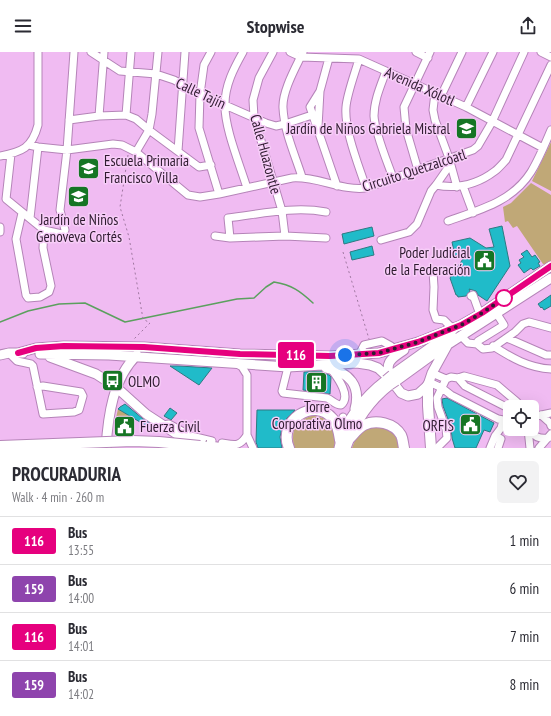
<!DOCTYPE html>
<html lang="en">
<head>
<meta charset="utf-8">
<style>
  :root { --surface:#fff; --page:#f2f2f3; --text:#2b2b33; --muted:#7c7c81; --line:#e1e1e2 }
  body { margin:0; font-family:"PT Sans Narrow",sans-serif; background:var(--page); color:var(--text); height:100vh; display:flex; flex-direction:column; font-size:15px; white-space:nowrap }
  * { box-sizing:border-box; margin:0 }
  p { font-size:13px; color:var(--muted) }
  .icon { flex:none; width:22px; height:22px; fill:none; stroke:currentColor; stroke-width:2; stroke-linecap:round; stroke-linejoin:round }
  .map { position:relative; height:396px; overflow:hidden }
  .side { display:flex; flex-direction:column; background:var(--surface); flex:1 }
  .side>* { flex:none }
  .badge { padding:0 8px; border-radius:3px; font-size:14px; line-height:26px }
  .buttons { position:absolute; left:503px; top:348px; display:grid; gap:8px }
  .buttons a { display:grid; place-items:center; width:36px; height:36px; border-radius:6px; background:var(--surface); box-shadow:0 4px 16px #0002; font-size:20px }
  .you { position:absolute; width:20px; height:20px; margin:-10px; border:3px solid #fff; border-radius:50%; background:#1a73e8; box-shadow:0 0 0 6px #1a73e833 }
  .map>.badge { position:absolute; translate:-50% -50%; box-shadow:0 0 0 2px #fff }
  .round { display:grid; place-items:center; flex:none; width:42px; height:42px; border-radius:6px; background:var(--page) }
  .headline { display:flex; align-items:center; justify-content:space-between; height:68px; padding:0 12px }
  h1 { font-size:19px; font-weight:700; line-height:30px }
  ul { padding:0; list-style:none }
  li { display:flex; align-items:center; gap:12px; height:48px; padding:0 12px; border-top:1px solid var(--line) }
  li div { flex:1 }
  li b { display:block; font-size:15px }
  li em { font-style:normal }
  li .badge { min-width:44px; font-weight:700; text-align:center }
  header { display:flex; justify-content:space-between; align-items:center; height:52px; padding:0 12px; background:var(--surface); font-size:18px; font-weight:700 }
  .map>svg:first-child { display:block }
  .green { fill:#c0a877 }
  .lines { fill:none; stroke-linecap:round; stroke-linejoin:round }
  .stream { stroke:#5ba05e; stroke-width:1.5 }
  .building { fill:#20bbc9; stroke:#2e7a82 }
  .minor-casing { stroke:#b584b8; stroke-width:9 }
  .major-casing { stroke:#b584b8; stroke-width:11 }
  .highway-casing { stroke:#b584b8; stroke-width:12 }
  .path { stroke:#a078a1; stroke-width:1; stroke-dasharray:2 3; stroke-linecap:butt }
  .minor { stroke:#fff; stroke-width:7 }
  .major { stroke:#fff; stroke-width:9 }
  .highway { stroke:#fff; stroke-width:10 }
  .major-bridge-casing { stroke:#b584b8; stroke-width:11; stroke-linecap:butt }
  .highway-bridge-casing { stroke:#b584b8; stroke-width:12; stroke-linecap:butt }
  .path-bridge { stroke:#a078a1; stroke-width:1; stroke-dasharray:2 3; stroke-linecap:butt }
  .major-bridge { stroke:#fff; stroke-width:9 }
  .highway-bridge { stroke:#fff; stroke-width:10 }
  .line-casing { stroke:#fff; stroke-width:9 }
  .line { stroke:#e6007e; stroke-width:6 }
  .walk { stroke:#2f1b30; stroke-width:4; stroke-dasharray:0 7.2 }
  .stop-dot { fill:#fff; stroke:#e6007e; stroke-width:2 }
  .labels { text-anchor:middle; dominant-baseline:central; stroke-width:3; stroke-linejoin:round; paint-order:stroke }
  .street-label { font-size:15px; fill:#2f1b30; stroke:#f7cdf8 }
  .poi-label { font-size:15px; fill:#2f1b30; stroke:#f7cdf8; text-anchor:end }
</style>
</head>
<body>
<header><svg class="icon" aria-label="menu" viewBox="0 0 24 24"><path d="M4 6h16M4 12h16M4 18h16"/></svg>Stopwise<svg class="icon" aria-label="share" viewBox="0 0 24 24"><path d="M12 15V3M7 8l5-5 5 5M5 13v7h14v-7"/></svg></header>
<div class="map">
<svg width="551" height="396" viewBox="0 0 551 396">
  <rect width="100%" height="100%" fill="#f0bbf2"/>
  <!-- green -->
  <path class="green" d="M551,90V139L532,129Z
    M531,131L551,143V210L548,212H543L517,174L513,176L508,169L505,170L503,155L511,151Z
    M118,357L135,367L134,369L116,366Z
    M311,364C331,364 338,378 334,396H294C291,379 294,370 311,364Z
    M378,374C391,379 397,380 399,396H352C359,379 360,378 378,374Z"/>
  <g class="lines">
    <!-- stream -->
    <path class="stream" d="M0,270L28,259L59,252L85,251L125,270L237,247L254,246L266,235L274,230C292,233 300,239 313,251"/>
  </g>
  <!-- building -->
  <path class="building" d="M502,174L510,214L487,249L478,243L476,239L469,237L470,239L466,244L458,245L457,243H456L450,226L467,201L455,204L452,190L470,186L486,196L494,195L489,177Z
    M372,175L374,184L344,192L342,182Z
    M372,194L374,203L352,208L350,200Z
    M527,198L532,205L535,203L540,210L538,211L540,214L533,218L531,216L524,221L518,213L521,211L519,208L524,205L521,202Z
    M551,243V254L544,258L542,255L541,256L538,252Z
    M170,314H179L212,316L199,333Z
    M321,319L329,323L331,325L330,342L303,338L304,320Z
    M447,346L494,371L490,380L484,378L476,396H455L452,386L451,375L443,354L442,347Z
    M125,352L142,366L151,372L150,374L145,373L118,357L120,355Z
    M170,356L177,361L171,368L164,364Z
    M257,358H295L287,366L282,376L280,385L282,396H258L256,390Z
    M116,366L134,369L133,378H128L127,381L124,380L122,377H115Z"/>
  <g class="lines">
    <defs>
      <path id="minor" d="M91,0L120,19L156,22L174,28L200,42L266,71L276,74L285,72L312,63
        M211,0L204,13L200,42L199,76L219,142
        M243,0C234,16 225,33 225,52C224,75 240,113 247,136
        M273,0L259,26L253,48L254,65L282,159L285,184
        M290,0L301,5L359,7L466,55L543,96
        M416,0L428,6
        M541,0L551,5
        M359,7C355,21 347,42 346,55C344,78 359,114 366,136
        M386,19C381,33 374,48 374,64C375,81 387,109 393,126
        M320,39L310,55L337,134
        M435,41L433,58L435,68L449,106L457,135
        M441,44L462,0
        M466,55L493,0
        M126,63L131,0
        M99,64L104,0
        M69,68L99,64L126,63L136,67L149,78L199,115L211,113
        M318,75L320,39L329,6
        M29,93L38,95L67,98L113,92L122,93L136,100L188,143L200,145L219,142L292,126C317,124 341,139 366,136L473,98L478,94L492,70L524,0
        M178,99L185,0
        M136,100L149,78L152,62L158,0
        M11,102L6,147L44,178L62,182L64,181L65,178L60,158L67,98L74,0
        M0,104C22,100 32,96 38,73V0
        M418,118L406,77L404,55L430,0
        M302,125C295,103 284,79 283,56C282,39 296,15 303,0
        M436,133C457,137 478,132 495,119C499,116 503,111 506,108L551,13
        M463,134L473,161
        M22,161L16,187L26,243L28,246L40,245L49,240L51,234L43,196L44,178
        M30,166L38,95
        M448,169C479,158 512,150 531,120C539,107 545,92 551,78
        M0,175V180
        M215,184L230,186L285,184L326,186
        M230,186L228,166C261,162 294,154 326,160
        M381,188L409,180L417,172L431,139L436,133L450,113
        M433,219L434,235L433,258L436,267L444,268L454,278
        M471,244L473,243L478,257L482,261
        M461,284L468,291L477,292L483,297L492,296L515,280L523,272L529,270L551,276
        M507,286L546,303H551
        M478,289L504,273L497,262
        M493,294C512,306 529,316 551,317
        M9,301L17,309L31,312L33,314L43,362L74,360L79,358L83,344L81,340L43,334L37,335
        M359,303L364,293L382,289L391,294L393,298
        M237,312L242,315L247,323V383L253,396
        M288,315L282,339L283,341L327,346C332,348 335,353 341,353C352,344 337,325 331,317
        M432,321L446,327
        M458,326L465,334L510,357
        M429,330L442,336L451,343L498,367L503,368L501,376L495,384
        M541,363L550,371L551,374
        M343,365L347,376
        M532,365L551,361
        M163,373L169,372L191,384L212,389
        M528,377L530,396
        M529,377C535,385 538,387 548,386
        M222,391C235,393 240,395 247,383
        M205,392L228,396
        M437,396L447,386L446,377L438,355L437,346L446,327L451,325L458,326L464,324L497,333L517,350L515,355
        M490,396L495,384L501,387L498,396
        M539,396L551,382"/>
      <path id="major" d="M18,301L36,296L64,294L144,295L240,302L330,304L379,301L418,290L461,273L482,261L551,214
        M40,302L109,303L288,315L357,311L370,313L378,316L391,328L401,341L408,344L418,342L428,333L432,321L448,292
        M0,303L9,301H23
        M50,305L96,322L116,335L146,362L189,390
        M326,316C350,320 361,334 355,357
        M392,323L451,281
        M391,328C384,311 390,307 404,298
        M396,329L436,300L551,226
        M106,396C108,364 113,326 137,303
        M339,396C343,370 365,344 386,328
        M346,396C355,370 368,350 390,333"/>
      <path id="highway" d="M428,333V354L431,396
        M350,386C354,382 358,376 364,373C376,367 394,371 401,383C403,387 403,392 404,396
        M200,394L209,396
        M289,396C277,369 314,344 333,367C338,373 339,381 340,388"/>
    </defs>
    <!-- minor casing -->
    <use href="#minor" class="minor-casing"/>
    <!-- major casing -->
    <use href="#major" class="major-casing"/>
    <!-- highway casing -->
    <use href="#highway" class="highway-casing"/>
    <!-- path -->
    <path class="path" d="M128,103L120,155L129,185L143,267L150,271L133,288
      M343,200L369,287"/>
    <!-- minor -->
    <use href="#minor" class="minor"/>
    <!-- major -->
    <use href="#major" class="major"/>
    <!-- highway -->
    <use href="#highway" class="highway"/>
    <defs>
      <path id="major-bridge" d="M386,328L392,323
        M390,333L396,329"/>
      <path id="highway-bridge" d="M0,394L133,389L159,390L200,394"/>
    </defs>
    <!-- major-bridge casing -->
    <use href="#major-bridge" class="major-bridge-casing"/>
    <!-- highway-bridge casing -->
    <use href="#highway-bridge" class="highway-bridge-casing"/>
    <!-- path-bridge -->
    <path class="path-bridge" d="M206,390L207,386"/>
    <!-- major-bridge -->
    <use href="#major-bridge" class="major-bridge"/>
    <!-- highway-bridge -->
    <use href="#highway-bridge" class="highway-bridge"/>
  </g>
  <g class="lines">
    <defs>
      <path id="line" d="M18,301L36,296L64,294L144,295L240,302L330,304L379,301L418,290L461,273L482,261L551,214"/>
    </defs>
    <!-- line casing -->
    <use href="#line" class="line-casing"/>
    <!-- line -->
    <use href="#line" class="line"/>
    <!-- walk -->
    <path class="walk" d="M345,303L379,301L418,290L461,273L482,261L507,244L504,246"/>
  </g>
  <!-- icons -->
  <defs>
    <symbol id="school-square" viewBox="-11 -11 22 22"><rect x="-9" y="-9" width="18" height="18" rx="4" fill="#157524" stroke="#f7cdf8"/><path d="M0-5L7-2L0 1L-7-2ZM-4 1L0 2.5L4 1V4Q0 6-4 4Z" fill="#fff"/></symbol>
    <symbol id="civic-square" viewBox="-11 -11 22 22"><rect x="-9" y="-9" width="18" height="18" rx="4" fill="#157524" stroke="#f7cdf8"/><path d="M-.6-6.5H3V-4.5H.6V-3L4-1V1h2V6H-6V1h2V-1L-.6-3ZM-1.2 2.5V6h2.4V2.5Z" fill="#fff"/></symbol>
    <symbol id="bus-square" viewBox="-11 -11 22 22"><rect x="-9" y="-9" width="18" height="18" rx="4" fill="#157524" stroke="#f7cdf8"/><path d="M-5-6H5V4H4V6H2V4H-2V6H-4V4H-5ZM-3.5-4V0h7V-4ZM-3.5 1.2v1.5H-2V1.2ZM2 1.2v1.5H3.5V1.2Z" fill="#fff"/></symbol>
    <symbol id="building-square" viewBox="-11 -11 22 22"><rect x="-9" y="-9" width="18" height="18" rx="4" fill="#157524" stroke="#f7cdf8"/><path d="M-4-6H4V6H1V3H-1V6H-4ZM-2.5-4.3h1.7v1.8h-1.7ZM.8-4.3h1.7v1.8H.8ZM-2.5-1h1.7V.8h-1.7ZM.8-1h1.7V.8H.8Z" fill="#fff"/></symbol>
  </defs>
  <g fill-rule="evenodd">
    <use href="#school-square" x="454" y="64" width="25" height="25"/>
    <use href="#school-square" x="76" y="104" width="25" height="25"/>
    <use href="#school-square" x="66" y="132" width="25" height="25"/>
    <use href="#civic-square" x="472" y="196" width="25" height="25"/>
    <use href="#bus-square" x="100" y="316" width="25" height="25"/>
    <use href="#building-square" x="304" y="318" width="25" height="25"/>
    <use href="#civic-square" x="458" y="360" width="25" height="25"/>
    <use href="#civic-square" x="112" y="362" width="25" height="25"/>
  </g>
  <!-- markers -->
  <circle class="stop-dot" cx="504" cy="246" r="8"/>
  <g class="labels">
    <!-- street labels -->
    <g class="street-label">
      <text transform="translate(420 34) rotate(24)">Avenida Xólotl</text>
      <text transform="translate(201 41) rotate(25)">Calle Tajín</text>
      <text transform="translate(266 102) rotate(75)">Calle Huazontle</text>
      <text transform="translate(414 118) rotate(-18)">Circuito Quetzalcóatl</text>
    </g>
    <!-- poi labels -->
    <g class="poi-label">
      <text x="450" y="76">Jardín de Niños Gabriela Mistral</text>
      <text x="104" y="108" text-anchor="start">Escuela Primaria<tspan x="104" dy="17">Francisco Villa</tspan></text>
      <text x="79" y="167" text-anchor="middle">Jardín de Niños<tspan x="79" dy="17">Genoveva Cortés</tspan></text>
      <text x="470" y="200">Poder Judicial<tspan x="470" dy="17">de la Federación</tspan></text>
      <text x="128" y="329" text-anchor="start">OLMO</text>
      <text x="317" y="354" text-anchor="middle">Torre<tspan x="317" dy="17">Corporativa Olmo</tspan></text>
      <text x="454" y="373">ORFIS</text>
      <text x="140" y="374" text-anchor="start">Fuerza Civil</text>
    </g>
  </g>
</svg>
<div class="buttons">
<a><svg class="icon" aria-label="locate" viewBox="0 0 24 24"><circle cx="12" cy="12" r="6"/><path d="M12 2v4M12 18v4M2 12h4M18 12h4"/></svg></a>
</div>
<div class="you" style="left:345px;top:303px"></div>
<b class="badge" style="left:296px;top:303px;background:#e6007e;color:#fff">116</b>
</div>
<section class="side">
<div class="headline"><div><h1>PROCURADURIA</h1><p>Walk · 4 min · 260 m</p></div><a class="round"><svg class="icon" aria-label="heart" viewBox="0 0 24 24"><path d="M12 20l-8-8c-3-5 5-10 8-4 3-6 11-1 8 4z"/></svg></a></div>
<ul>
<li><span class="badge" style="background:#e6007e;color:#fff">116</span><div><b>Bus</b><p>13:55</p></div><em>1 min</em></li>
<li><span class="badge" style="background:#8e44ad;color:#fff">159</span><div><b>Bus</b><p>14:00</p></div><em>6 min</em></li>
<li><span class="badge" style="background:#e6007e;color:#fff">116</span><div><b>Bus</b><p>14:01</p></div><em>7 min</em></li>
<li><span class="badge" style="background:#8e44ad;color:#fff">159</span><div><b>Bus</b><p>14:02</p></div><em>8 min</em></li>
</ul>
</section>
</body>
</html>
